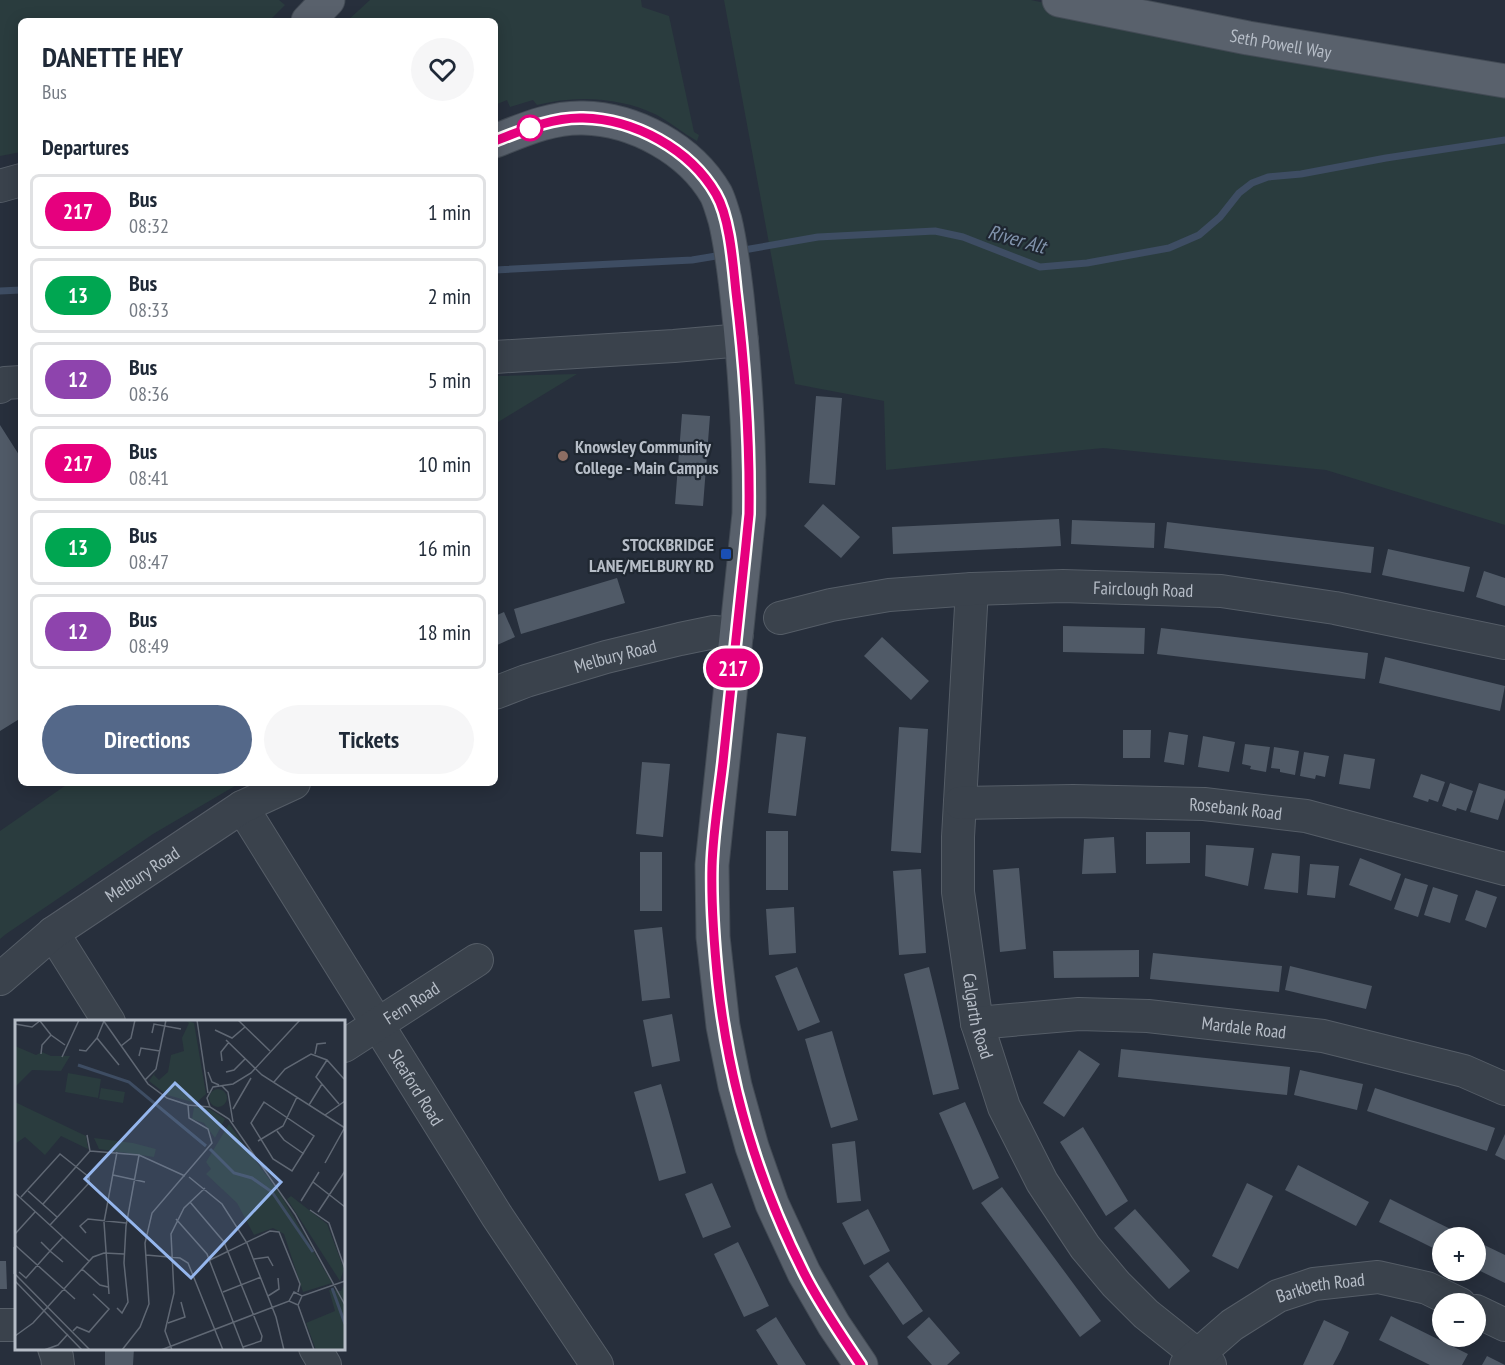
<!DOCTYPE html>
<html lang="en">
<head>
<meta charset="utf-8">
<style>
  :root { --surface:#fff; --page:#f6f6f7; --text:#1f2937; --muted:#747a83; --line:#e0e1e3; --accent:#546889 }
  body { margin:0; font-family:"PT Sans Narrow",sans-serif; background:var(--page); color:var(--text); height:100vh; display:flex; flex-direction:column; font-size:22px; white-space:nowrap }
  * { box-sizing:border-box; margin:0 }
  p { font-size:20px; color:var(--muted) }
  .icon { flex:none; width:33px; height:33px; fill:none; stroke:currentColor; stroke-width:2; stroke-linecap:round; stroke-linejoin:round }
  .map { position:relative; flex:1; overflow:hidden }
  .sheet { position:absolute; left:18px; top:18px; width:480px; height:768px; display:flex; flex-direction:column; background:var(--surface); border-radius:9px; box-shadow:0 3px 15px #0003 }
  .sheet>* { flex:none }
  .badge { padding:0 12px; border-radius:20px; font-size:21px; line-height:39px }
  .fabs { position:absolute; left:1432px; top:1227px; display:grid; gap:12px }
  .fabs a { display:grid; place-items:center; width:54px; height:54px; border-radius:50%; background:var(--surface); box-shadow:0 3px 15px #0003; font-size:30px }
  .map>.badge { position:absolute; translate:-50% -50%; box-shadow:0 0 0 3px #fff }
  h2 { padding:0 24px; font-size:22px; line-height:54px }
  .round { display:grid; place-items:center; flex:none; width:63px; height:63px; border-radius:32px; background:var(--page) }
  .head { display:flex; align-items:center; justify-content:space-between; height:102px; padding:0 24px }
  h1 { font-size:28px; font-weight:600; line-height:45px }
  .button { display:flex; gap:12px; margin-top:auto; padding:12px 24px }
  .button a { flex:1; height:69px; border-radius:36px; background:var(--accent); color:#fff; font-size:24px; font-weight:600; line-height:69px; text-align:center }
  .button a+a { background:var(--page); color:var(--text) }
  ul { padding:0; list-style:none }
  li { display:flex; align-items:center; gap:18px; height:75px; margin:0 12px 9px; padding:0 12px; border:3px solid var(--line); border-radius:9px }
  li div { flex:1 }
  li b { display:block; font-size:22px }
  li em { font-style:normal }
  li .badge { min-width:66px; font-weight:700; text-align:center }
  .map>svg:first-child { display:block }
  .green { fill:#2a3c3e }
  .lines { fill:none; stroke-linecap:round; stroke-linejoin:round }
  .stream { stroke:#3e4d63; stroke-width:7 }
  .building { fill:#505a67 }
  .minor-casing { stroke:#555d67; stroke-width:34 }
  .major-casing { stroke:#434b55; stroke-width:35 }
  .minor { stroke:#3a424c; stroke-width:32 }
  .major { stroke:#59616c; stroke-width:33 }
  .line-casing { stroke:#fff; stroke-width:14 }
  .line { stroke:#e6007e; stroke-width:9 }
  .stop-dot { fill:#fff; stroke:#e6007e; stroke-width:3 }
  .education-dot { fill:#8d6e63; stroke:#1f2731; stroke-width:2 }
  .transit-dot { fill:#1a4fb4; stroke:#1f2731; stroke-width:2 }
  .labels { text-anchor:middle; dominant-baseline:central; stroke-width:4.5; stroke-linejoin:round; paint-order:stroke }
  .street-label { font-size:18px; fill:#b6bdc7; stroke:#1f2731 }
  .poi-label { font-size:18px; font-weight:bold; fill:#b6bdc7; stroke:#1f2731; text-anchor:start }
  .water-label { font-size:20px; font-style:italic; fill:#8193ac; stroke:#1f2731 }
  .inset-river { fill:none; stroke:#3e4d63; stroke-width:3 }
  .inset-road { fill:none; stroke:#606874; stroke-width:1.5 }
  .view { fill:#95b6ed; fill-opacity:0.15; stroke:#95b6ed; stroke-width:3 }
  .inset-edge { fill:none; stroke:#b6bdc7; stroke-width:3 }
</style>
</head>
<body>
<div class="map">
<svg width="1505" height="1365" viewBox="0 0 1505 1365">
  <rect width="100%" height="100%" fill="#272f3c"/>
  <!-- green -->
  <path class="green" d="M0,0H279L285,5L269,21H21V152L0,156Z
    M370,0H641L642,7L669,16L694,132L699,135L697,141C683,133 671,123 657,115C620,97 576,95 537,105L533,100L510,107L507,100L495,105V21H347Z
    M724,0H1031L1187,34L1505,91V525L1326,470L1103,448L886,470L884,401L795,384Z
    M577,374L495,424V376Z
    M69,783H240L153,834L6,934L0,939V831Z"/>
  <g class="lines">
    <!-- stream -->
    <path class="stream" d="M738,251L818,237L935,231L963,237L1040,267L1087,263L1169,248L1199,235L1220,217L1239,193L1252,183L1268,177L1301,174L1386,158L1505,140
      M495,270L692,260L722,255
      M0,291L21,290"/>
  </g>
  <!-- building -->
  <path class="building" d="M816,396L842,398L835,485L809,483Z
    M682,414L710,416L703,506L675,504Z
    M0,425L21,458V718L0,731Z
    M823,504L860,537L841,558L804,526Z
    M1059,519L1061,546L893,554L892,527Z
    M1072,520L1155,523L1154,548L1071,544Z
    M1167,522L1374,547L1371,573L1164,548Z
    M1388,549L1470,567L1464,592L1382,575Z
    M1484,571L1505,578V606L1476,597Z
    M617,578L625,603L521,634L514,609Z
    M504,612L515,637L495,646V616Z
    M1063,626L1145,628L1144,654L1063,652Z
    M1161,628L1368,653L1365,679L1157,654Z
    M882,637L929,681L911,700L864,656Z
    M1385,657L1505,686L1500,711L1379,683Z
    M899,727L928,729L921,853L891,851Z
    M1123,730H1151L1150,758H1123Z
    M1169,732L1188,735L1184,765L1164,762Z
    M777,733L806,737L796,816L768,813Z
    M1203,736L1235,742L1229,772L1198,767Z
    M1245,744L1270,747L1266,772L1250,769L1251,766L1242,764Z
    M1274,747L1299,751L1295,775L1280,772V769L1271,768Z
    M1304,752L1329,756L1325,777L1316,775L1315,779L1300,776Z
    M1344,754L1375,759L1370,789L1339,784Z
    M642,762L670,764L663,837L636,834Z
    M1421,774L1445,782L1438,802L1429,799L1428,802L1413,797Z
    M1450,783L1473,791L1466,811L1457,808L1456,811L1442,806Z
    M1479,783L1505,791V798L1498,820L1470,812Z
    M766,831H788V890H766Z
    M1146,832H1190V863L1146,864Z
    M1114,837L1116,873L1082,874L1084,839Z
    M1206,845L1254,848L1248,886L1205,876Z
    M640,852H662V911H640Z
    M1272,853L1300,856L1298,893L1264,889Z
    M1360,858L1401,874L1391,901L1349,885Z
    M1310,864L1339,866L1335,898L1307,895Z
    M1019,868L1026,949L1000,952L993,870Z
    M921,869L926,953L899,955L893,871Z
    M1405,878L1428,885L1418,917L1394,909Z
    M1433,887L1458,895L1450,923L1424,915Z
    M1476,890L1497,897L1486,928L1465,920Z
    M794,907L796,953L769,955L766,909Z
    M662,927L670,998L642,1001L634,930Z
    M1139,950V977L1054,978L1053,951Z
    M1153,953L1282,966L1279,992L1150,979Z
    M1290,966L1372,986L1366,1009L1285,990Z
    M797,967L820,1022L798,1031L775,976Z
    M929,967L959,1089L933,1095L904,974Z
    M672,1014L680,1061L652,1067L643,1020Z
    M832,1031L858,1120L831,1128L805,1039Z
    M1121,1049L1290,1067L1287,1095L1118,1077Z
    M1079,1050L1100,1064L1064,1117L1043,1103Z
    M1300,1070L1363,1084L1357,1110L1294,1095Z
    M661,1084L686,1173L659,1181L634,1092Z
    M1375,1088L1495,1128L1487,1151L1367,1111Z
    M965,1102L999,1178L973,1190L939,1113Z
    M1083,1127L1128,1201L1106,1216L1060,1142Z
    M1505,1134V1160L1495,1155Z
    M855,1141L861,1201L837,1203L832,1144Z
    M1298,1165L1369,1202L1356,1226L1285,1190Z
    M712,1183L731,1227L703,1238L685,1194Z
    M1247,1183L1273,1196L1238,1269L1212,1256Z
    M1002,1187L1101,1321L1080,1337L981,1203Z
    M1390,1199L1428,1218L1469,1238H1443V1253L1417,1240L1379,1222Z
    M868,1209L890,1251L864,1265L842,1223Z
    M1135,1209L1190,1271L1169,1289L1114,1228Z
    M1476,1241L1505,1255V1283L1476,1269Z
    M738,1242L769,1306L744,1317L714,1254Z
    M13,1247H16V1274H13Z
    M0,1261H6L7,1289H0Z
    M888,1262L923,1311L903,1325L869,1276Z
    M1391,1316L1468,1354L1462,1365H1430L1379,1340Z
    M776,1317L792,1343L806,1365H778L756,1330Z
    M929,1317L960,1353L947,1365H932L907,1337Z
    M1324,1320L1349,1332L1341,1350L1333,1365H1303Z
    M105,1348H134L133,1365H105Z
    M1487,1356L1505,1365H1482Z"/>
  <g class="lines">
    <defs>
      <g id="minor">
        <path d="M0,186L21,180"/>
        <path d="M495,357L674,346L742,340"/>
        <path d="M0,387L5,383L21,382"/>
        <path id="s1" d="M972,589L958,837V892L977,1023L1004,1107L1042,1182L1085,1247L1116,1284L1146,1314L1210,1365"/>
        <path id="s2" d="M780,618L831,605L889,595L972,589L1063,586L1221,591L1335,608L1505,643"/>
        <path id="s3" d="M495,693L526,681L606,657L680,639L714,632L737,634"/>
        <path id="s4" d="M960,803L1073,801L1204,804L1306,816L1505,869"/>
        <path id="s5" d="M242,807L497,1216L597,1365"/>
        <path d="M53,933L109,1022"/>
        <path id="s6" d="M0,979L53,933L242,807L294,783"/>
        <path id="s7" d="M977,1023L1079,1014L1148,1016L1323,1036L1464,1071L1505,1089"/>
        <path id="s8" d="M344,1046L477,960"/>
        <path d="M1476,1311L1505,1325"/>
        <path d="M0,1325H16"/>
        <path d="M54,1348L57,1357L58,1365"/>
        <path d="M315,1348L325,1365"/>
        <path id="s9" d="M1186,1365L1232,1325L1278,1296L1314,1284L1378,1277L1427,1288L1460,1304"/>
      </g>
      <g id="major">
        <path id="s10" d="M1059,0L1248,38L1505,81"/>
        <path d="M308,21L328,0"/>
        <path d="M495,141C523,130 552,117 583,118C634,119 690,149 716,194C720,202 722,211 725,220C731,245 734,270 737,296C745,369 750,441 749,514L712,865L713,937L723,1026L735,1086L752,1147L772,1204L804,1273L834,1325L861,1365"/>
      </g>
    </defs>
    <!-- minor casing -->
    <use href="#minor" class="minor-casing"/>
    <!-- major casing -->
    <use href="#major" class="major-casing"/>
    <!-- minor -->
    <use href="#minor" class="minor"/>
    <!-- major -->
    <use href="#major" class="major"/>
  </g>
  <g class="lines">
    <defs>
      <path id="line" d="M495,141C523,130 553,117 583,118C634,119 690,149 716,194C730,218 733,264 736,292C745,366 750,440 749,514C741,597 731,680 723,762C719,797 713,831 712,866C711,905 714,944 718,983C729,1085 758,1182 804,1273C820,1305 841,1335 861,1365"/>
    </defs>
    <!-- line casing -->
    <use href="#line" class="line-casing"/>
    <!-- line -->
    <use href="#line" class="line"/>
  </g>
  <!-- markers -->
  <circle class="stop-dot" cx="530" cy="128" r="12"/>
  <circle class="education-dot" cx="563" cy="456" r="6"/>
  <rect class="transit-dot" x="720" y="548" width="12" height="12" rx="3"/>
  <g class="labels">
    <!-- street labels -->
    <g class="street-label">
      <text stroke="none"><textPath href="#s10" startOffset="226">Seth Powell Way</textPath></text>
      <text stroke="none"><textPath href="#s2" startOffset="366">Fairclough Road</textPath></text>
      <text stroke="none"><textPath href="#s3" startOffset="126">Melbury Road</textPath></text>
      <text stroke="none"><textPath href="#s4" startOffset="276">Rosebank Road</textPath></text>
      <text stroke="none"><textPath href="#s6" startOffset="177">Melbury Road</textPath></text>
      <text stroke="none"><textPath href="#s8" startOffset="80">Fern Road</textPath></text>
      <text stroke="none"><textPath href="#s1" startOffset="429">Calgarth Road</textPath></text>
      <text stroke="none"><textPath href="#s7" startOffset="268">Mardale Road</textPath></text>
      <text stroke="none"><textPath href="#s5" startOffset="330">Sleaford Road</textPath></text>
      <text stroke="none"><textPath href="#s9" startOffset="159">Barkbeth Road</textPath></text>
    </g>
    <!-- poi labels -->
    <g class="poi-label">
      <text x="575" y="446">Knowsley Community<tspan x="575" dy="21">College - Main Campus</tspan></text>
      <text x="714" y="544" text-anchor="end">STOCKBRIDGE<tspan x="714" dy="21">LANE/MELBURY RD</tspan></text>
    </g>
    <!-- water labels -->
    <g class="water-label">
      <text transform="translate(1017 239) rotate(16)">River Alt</text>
    </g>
  </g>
  <!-- overview -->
  <g transform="translate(15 1020)">
    <rect width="330" height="330" fill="#272f3c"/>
    <path d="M170,0L179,3L191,74L181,83L152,75L134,61L141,51L139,55L144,60L153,52L156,35L169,31L167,18L174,3ZM0,26L21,35L27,32L36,36H55L46,51L17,50L0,67ZM53,53L86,59L83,78L50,72ZM86,68L110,72L108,83L84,79ZM194 78a9 9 0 1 1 18 0a9 9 0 1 1-18 0ZM0,82L71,116L73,129L46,116L30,135L10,117L0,124ZM179,87L195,89L210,99L200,118L189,103L177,99ZM214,104L267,177L317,263L288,272L269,214L258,208L239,215L222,183L191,154L196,149L191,142ZM79,118L118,123L141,129L139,137L84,129ZM276,176L312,204L329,249L325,261L272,179ZM330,263V330H301L291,303L320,291L314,270L326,271Z" fill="#2a3c3e"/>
    <path class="inset-river" d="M63,45L114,62L191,126M195,129L219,153L237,158L257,172L298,232M317,268L330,304"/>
    <path class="inset-road" d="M88,0L133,64L152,78L173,85M182,0L193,73M223,0L255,31M285,0L236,53L218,64L198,67L192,78L195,87L214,99L280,194L330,285M25,1L36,15L50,25M89,1L82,18L104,45M0,4L17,7L26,0M200,10L217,18L230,7M137,13L139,4L166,9M211,20L247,55L330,108M106,26L116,18L120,0M64,30L71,31L82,18M26,34L27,25L36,15M300,34L302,24L311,23M124,36L126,28L145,31M47,37L64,0M312,40L301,57L324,84M207,41L206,32L214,22M193,52L197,62L204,65M211,52L219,50L230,39M130,60L141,49L151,0M259,62L270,49L296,34L312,40L329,59M207,66L213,72L218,102M249,82L299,116L277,151L258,139L236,103ZM294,85L307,64M218,89L236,58M310,95L330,81M262,111L269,120L289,134M243,121L268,106L282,77M75,131L124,135L170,156M310,143L330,107M98,155L130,162M174,157L207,184L232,223L261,297L269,330M298,162L330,187M13,171L42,197M0,173L74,241M6,177L45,134L74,157V163L35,205M286,181L304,152M175,182L209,222L247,316L246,321L228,327M28,184L75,131L72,115M295,190L314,203L330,249M303,192L330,151M161,199L192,234L229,330M71,213L65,206L73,199L111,203M0,214L20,192M26,222L35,231L48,217M0,225L60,279M131,235L165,238L173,243L208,330M239,239L253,237L258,246M195,240L255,211L264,212L285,264L283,272M67,249L85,265L93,267M4,252L11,258L35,231L48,242M0,254L75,330M0,261L67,330M208,272L246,257M94,274L89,202L102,132M253,276L264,269L263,258M274,281L279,272L287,276L330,261M283,285L299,330M102,288L107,293L113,282L109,243L111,206L124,135M153,303L170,297L166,282M58,311L62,307L74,312L94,289L78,274M0,316L18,303L78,237L89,233L109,234M29,330L43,325L53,314M107,330L125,307L134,284L130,223L137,193L197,123L193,109L174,98L173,85L195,87M146,330L274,281L283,285L287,276M157,330L150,311L159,273L156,214L169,188L190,168"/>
    <path class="view" d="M160,63L266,162L176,258L70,159Z"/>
    <rect width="330" height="330" class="inset-edge"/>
  </g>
</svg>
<div class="fabs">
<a>+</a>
<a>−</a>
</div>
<b class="badge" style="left:733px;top:668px;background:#e6007e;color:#fff">217</b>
<section class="sheet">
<div class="head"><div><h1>DANETTE HEY</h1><p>Bus</p></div><a class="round"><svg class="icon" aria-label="heart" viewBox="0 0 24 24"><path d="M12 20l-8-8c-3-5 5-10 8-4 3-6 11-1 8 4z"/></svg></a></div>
<h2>Departures</h2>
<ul>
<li><span class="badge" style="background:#e6007e;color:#fff">217</span><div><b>Bus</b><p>08:32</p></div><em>1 min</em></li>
<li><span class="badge" style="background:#00a651;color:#fff">13</span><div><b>Bus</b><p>08:33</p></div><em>2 min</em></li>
<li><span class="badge" style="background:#8e44ad;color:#fff">12</span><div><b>Bus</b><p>08:36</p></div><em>5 min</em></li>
<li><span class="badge" style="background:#e6007e;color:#fff">217</span><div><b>Bus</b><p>08:41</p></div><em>10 min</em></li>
<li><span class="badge" style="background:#00a651;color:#fff">13</span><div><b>Bus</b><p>08:47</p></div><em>16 min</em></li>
<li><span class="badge" style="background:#8e44ad;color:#fff">12</span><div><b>Bus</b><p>08:49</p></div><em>18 min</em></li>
</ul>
<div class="button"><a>Directions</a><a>Tickets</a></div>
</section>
</div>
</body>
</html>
